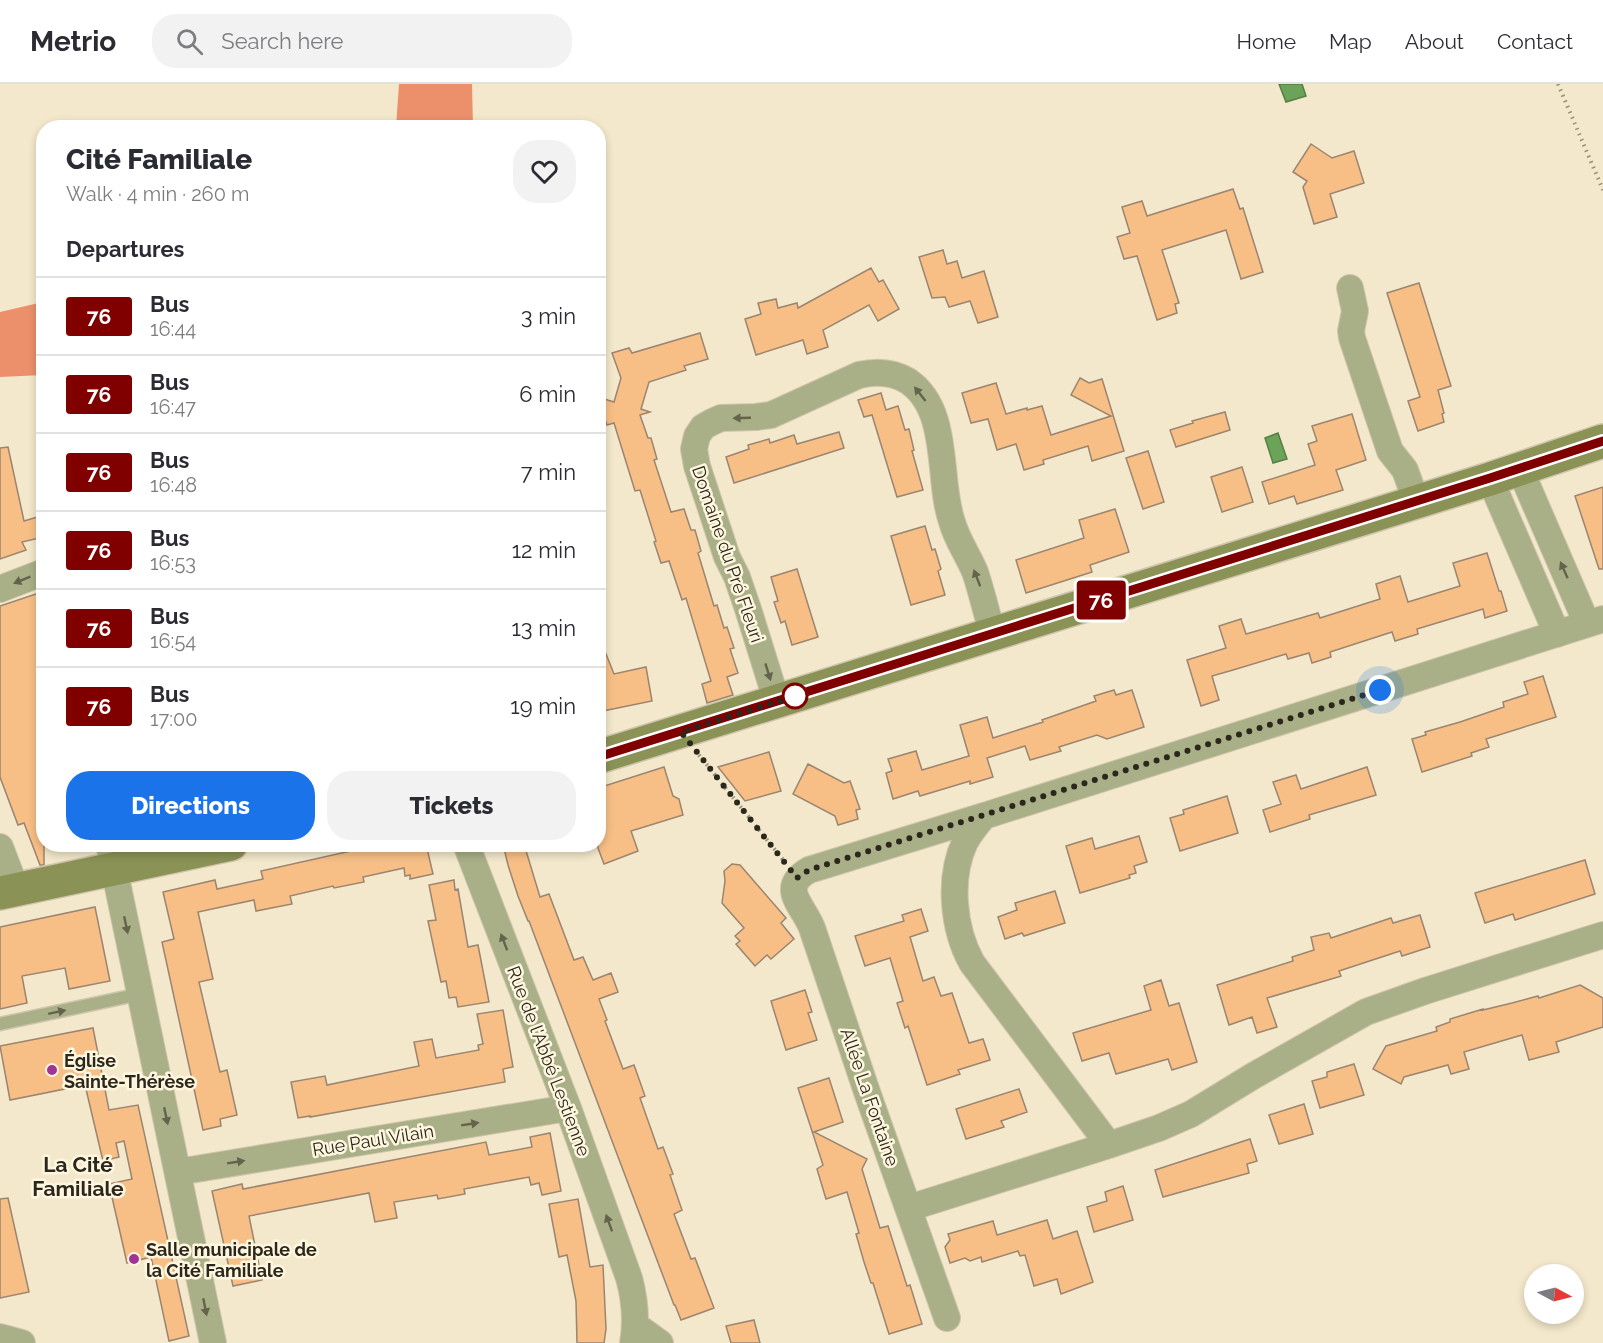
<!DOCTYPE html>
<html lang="en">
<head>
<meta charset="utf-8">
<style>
  :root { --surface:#fff; --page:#f2f2f3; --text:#2b2b33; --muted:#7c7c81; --line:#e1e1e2; --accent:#1a73e8 }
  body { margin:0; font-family:Raleway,sans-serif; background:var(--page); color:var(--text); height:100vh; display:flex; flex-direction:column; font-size:22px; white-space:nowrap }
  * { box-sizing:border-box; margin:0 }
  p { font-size:20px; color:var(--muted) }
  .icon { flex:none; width:33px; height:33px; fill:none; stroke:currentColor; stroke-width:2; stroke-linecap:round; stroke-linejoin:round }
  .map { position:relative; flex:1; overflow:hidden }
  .sheet { position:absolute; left:36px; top:36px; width:570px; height:732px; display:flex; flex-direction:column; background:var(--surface); border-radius:24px; box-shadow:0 3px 9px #0003 }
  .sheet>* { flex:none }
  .badge { padding:0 12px; border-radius:4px; font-size:21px; line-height:39px }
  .needle { width:39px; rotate:97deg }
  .fabs { position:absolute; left:1524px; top:1180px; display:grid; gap:12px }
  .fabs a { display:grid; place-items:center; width:60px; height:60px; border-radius:50%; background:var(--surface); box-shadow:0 3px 9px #0003; font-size:30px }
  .you { position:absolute; width:30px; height:30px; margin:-15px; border:4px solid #fff; border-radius:50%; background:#1a73e8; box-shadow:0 0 0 9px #1a73e833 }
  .map>.badge { position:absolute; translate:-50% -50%; box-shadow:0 0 0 3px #fff }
  h2 { padding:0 30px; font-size:22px; line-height:54px }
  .round { display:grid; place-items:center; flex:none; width:63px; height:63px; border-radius:24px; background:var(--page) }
  .headline { display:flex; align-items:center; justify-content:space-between; height:102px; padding:0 30px }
  h1 { font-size:28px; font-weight:800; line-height:45px }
  .primary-button { display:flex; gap:12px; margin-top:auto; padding:12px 30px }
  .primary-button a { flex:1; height:69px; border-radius:24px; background:var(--accent); color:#fff; font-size:24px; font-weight:800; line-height:69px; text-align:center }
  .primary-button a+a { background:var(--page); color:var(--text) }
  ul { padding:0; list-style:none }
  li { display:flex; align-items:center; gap:18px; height:78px; padding:0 30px; border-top:2px solid var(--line) }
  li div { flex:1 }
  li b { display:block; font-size:22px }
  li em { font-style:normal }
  li .badge { min-width:66px; font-weight:700; text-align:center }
  header { display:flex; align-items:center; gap:36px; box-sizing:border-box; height:84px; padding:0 30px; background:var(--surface); border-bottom:2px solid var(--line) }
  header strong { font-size:28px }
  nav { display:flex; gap:33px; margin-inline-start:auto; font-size:21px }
  .search { width:420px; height:54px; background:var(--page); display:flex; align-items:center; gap:15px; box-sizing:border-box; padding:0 21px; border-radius:24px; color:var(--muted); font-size:22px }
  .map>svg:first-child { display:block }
  .forest { fill:#ec906b }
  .water { fill:#6ba458; stroke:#587e46; stroke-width:1.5 }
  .building { fill:#f7bf86; stroke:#9b8570; stroke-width:1.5 }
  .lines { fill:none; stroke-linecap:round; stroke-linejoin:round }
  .lane-casing { stroke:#cfc5ac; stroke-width:15 }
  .street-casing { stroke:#cfc5ac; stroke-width:28 }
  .secondary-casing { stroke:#cfc5ac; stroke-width:36 }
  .path { stroke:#968e7a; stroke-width:4; stroke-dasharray:1.5 4.5; stroke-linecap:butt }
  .lane { stroke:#a9af87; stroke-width:12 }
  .street { stroke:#a9af87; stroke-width:26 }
  .secondary { stroke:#8b9256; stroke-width:33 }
  .oneway { fill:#64644c }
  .line-casing { stroke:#fff; stroke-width:14 }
  .line { stroke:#800000; stroke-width:9 }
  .walk { stroke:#2b271c; stroke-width:6; stroke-dasharray:0 10.8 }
  .stop-dot { fill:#fff; stroke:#800000; stroke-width:3 }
  .poi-dot { fill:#9f3495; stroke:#fef6de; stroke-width:2 }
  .labels { text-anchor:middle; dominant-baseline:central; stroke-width:5; stroke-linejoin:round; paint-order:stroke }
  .street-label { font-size:18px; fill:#2b271c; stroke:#fef6de }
  .poi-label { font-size:18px; font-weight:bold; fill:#2b271c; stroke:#fef6de; text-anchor:start }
  .quarter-label { font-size:21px; font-weight:bold; fill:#2b271c; stroke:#fef6de }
</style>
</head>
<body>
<header>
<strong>Metrio</strong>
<div class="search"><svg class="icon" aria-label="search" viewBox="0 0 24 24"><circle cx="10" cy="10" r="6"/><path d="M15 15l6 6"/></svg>Search here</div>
<nav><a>Home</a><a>Map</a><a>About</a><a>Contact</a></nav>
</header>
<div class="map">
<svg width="1603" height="1259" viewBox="0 0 1603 1259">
  <rect width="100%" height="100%" fill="#f3e8cb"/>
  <!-- forest -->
  <path class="forest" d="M399,0H472L473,43H396Z
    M43,218V291L0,293V228Z"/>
  <!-- water -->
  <path class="water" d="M1279,0H1302L1306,12L1286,18Z
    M1278,349L1287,375L1273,379L1265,354Z"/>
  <!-- building -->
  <path class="building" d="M1311,60L1332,74L1354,67L1364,99L1330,110L1337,133L1314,140L1303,103L1307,97L1293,88Z
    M1233,105L1240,125L1243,124L1263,188L1241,195L1226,146L1162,166L1179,219L1175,220L1177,229L1157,236L1137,172L1124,175L1117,153L1130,149L1122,123L1142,117L1147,132Z
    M943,166L947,180L957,177L962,194L984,187L998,233L978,239L970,217L949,223L945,213L932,214L919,173Z
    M871,184L879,198L883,196L899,225L878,237L869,221L823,246L828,263L807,270L803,256L756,271L745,235L761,230L758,219L776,215L778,224L797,219L798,224Z
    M1419,199L1451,302L1438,306L1444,329L1442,330L1444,338L1418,347L1408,317L1420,313L1387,209Z
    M700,249L708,275L684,282L686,286L649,298L641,325L650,328L640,331L648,354H651L657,375L654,376L671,428L684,425L691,446H695L701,467L698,469L714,522L717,521L724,544L727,543L734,564L730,565L738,589L727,593L733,611L707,619L702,600L711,597L686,514L682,516L669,477L661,479L654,458L656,457L640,406L635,407L614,339L607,341L598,315V313L614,318L621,294L612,269L629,264L632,269Z
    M1080,294L1089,299L1102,295L1124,367L1092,377L1088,362L1043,376L1044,380L1024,386L1016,360L997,366L988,335L971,339L962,309L996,299L1006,330L1027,324V326L1042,322L1051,351L1111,332L1071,311Z
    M881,309L886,326L898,322L905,346L909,345L914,366L912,367L923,406L897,413L872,331L864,333L858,316Z
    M1225,328L1230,346L1176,363L1170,346L1193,339L1192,337Z
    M1352,330L1366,376L1336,386L1343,406L1297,420L1294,412L1269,420L1262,398L1315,381L1308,360L1317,357L1312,342Z
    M839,348L844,364L734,399L726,373L749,365L748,361L769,355L770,359L794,351L797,360Z
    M8,363L24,437L44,431V453L22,458L26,466L0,475V364Z
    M1148,367L1164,418L1143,425L1126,374Z
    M1242,383L1253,418L1222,428L1211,393Z
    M1603,403V485H1599L1575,412Z
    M1115,425L1129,468L1090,481L1092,488L1026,509L1016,476L1084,454L1079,436Z
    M925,442L932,466L935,465L941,485L938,487L945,511L911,521L891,452Z
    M1487,469L1499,507H1501L1507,527L1485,534L1483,525L1417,545L1418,550L1395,557L1392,548L1330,568L1331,573L1312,579L1309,569L1288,575L1286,570L1233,586L1212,592L1219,616L1201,622L1187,576L1226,564L1219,542L1241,535L1246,550L1318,529L1320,534L1380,515L1376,500L1400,492L1408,518L1460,502L1453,479Z
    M797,485L818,553L792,561L785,537L781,539L774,518L778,517L771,493Z
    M39,509L44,530V781H40L24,739L18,741L0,693V522Z
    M598,555H600L614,590L646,583L652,617L598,628Z
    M1543,592L1556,633L1486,655L1489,663L1471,669L1472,672L1422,688L1412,655L1426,651L1425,648L1460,638L1504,623L1503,618L1528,610L1524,598Z
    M1114,606L1116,611L1132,606L1144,643L1107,655L1097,651L1059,663L1061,667L1030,676L1025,662L987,674L993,693L970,700V697L920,712L918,707L893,715L886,689L892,687L888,675L916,667L922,686L969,672L960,641L987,633L993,654L1043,638L1042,636L1096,617L1094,612Z
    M769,668L781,707L745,717L718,683Z
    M808,680L844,699L850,697L860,725L856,726L858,735L838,741L835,732L793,710Z
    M664,683L673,712L679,715L683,731L631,747L638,767L604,780L598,764V704Z
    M1367,683L1376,711L1309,731L1310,735L1270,748L1263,726L1281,720L1273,698L1296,691L1301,705Z
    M1227,712L1238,749L1180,767L1170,734L1184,730L1183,726Z
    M1139,752L1147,778L1134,782L1136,789L1129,791L1130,794L1080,809L1066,762L1092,754L1095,765Z
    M382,760H426L433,790L410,795V791L405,792L404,784L363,793L364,798L334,804L333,802L290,812L292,820L256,827L254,816L198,828L213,895L199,898L220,988L227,986L237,1031L220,1035L221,1042L203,1046L162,858L174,855L163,808L215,796L217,805L263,795L261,787Z
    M503,760H524L540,813L549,810L574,876L583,873L593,896L611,889L618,908L599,915L607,936L605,937L623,985L634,981L645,1012L640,1014L658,1065L663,1063L673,1090L670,1091L682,1126L674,1130L691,1175L695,1174L714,1224L681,1236L675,1221H674L529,837H528L518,812L508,781Z
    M1585,776L1595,810L1515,836L1513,830L1485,839L1475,809Z
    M732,780L740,781L786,834L781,839L794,855L771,875L767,871L755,882L736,860L740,857L735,852L744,844L722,819L725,797L724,787Z
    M454,796L455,806L458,805L468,863L478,861L489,918L458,923L456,913L449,914L446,897L441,898L428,837L436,836L429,801Z
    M1055,807L1065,839L1024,852L1022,849L1005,855L998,833L1017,826L1015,819Z
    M95,823L110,897L69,905L65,884L22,892L27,919L0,925V843Z
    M921,825L928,847L910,853L923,897L934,893L941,912L952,909L969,959L983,955L990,976L958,986L960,990L927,1001L908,942L905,944L897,919L903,917L890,874L865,882L855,852L904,837L902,831Z
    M1420,831L1430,863L1402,872L1400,867L1339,887L1341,892L1338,893L1267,914L1277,943L1257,949L1252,933L1229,941L1217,901L1293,877L1292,873L1314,866L1311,853L1329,849L1331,854L1391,834L1393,839Z
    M1161,896L1169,922L1179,919L1197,978L1172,986L1168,975L1116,990L1109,969L1082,977L1073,949L1151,926L1144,902Z
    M1580,901L1603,914V943L1556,958L1559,968L1529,976L1522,951L1464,968L1469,985L1451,990L1448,981L1404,993L1401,1000L1373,985L1386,962L1437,947L1436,943L1450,938V935L1483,925V926L1512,919L1538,912L1539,914Z
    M805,906L812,928L808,929L817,956L786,966L771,917Z
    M503,926L513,983L503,985L505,998L310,1033V1032L298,1034L291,998L325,992L327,1001L419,982L414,958L432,955L436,974L479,966L478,961L483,960L477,930Z
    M93,944L109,1026L138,1021L189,1252L169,1257L151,1173L127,1179L109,1100L132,1095L124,1057L116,1059L119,1073L103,1077L85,1001L10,1016L0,962Z
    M1354,980L1364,1011L1320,1024L1312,997L1327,993V988Z
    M829,994L843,1038L814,1048L867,1075L862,1085L880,1144L888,1142L907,1202L910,1201L922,1240L889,1250L873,1199H871L864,1178L856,1150L859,1149L847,1108L826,1115L817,1085L823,1081L798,1004Z
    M1019,1005L1027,1028L1001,1037L1004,1043L966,1055L956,1025Z
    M1304,1020L1313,1050L1279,1060L1269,1031Z
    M550,1049L561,1107L542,1111L539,1099L531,1101L529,1093L464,1105L465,1110L438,1115L437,1111L394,1118L397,1134L375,1138L369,1109L249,1132L262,1196L233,1202L212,1107L242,1100L243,1105L486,1058L489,1071L532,1063L530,1053Z
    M1250,1055L1257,1077L1247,1080L1249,1089L1163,1113L1155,1086Z
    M1123,1102L1133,1136L1094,1148L1087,1123L1107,1117L1105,1108Z
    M8,1114L29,1208L0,1214V1115Z
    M578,1115L590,1183L603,1181L606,1245L604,1259H577L576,1217L567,1171L559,1173L549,1120Z
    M1047,1136L1053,1155L1077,1147L1093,1198L1061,1210L1057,1195L1034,1202L1025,1171L1020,1172L1018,1167L982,1178L981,1173L970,1177L965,1174L950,1179L945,1163L950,1156L948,1150L993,1137L997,1151Z
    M754,1236L760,1259H731L726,1242Z"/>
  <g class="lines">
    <defs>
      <path id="lane" d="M0,940L140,910"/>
      <path id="street" d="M1350,204L1355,227L1351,247L1352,254L1390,367L1405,386L1416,417
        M1520,385L1587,540
        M1490,395L1557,550
        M0,505L44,488
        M1603,535L984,732C977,740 970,749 965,758C948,794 953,845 972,879L1109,1061L1159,1044L1191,1030L1253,992L1366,928L1425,907L1603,851
        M777,618L748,525L737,493L727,473L697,382L694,365L697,352L703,343L712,338L721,334L756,333L771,331L859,291C876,287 893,288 908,297C951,326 937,395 952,438C957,456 968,471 975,488C982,508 986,529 993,550
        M109,760L213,1259
        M466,760L568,1024L629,1194C635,1216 637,1236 633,1259
        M0,763L16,805
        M178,1088L568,1024
        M909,1124L1109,1061
        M947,1234L867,1008L812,844C803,821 778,804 809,786L984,732
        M635,1241L660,1259
        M0,1253L22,1259"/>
      <path id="secondary" d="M598,673L1490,395L1603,357
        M0,809L231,760"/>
    </defs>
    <!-- lane casing -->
    <use href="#lane" class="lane-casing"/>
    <!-- street casing -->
    <use href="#street" class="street-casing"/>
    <!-- secondary casing -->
    <use href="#secondary" class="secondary-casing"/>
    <!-- path -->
    <path class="path" d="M1558,0L1603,106
      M699,671L784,777"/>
    <!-- lane -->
    <use href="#lane" class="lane"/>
    <!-- street -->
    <use href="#street" class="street"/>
    <!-- secondary -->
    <use href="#secondary" class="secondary"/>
  </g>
  <!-- one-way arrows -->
  <defs><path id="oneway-solid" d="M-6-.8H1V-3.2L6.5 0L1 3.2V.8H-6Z" transform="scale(1.5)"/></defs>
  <g class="oneway">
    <use href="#oneway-solid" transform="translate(920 310) rotate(-128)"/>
    <use href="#oneway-solid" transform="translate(742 334) rotate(178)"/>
    <use href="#oneway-solid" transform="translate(1564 486) rotate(-114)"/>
    <use href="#oneway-solid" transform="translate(977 494) rotate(-111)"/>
    <use href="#oneway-solid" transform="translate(22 496) rotate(158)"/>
    <use href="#oneway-solid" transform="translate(768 588) rotate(73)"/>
    <use href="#oneway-solid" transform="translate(126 841) rotate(78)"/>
    <use href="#oneway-solid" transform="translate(504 858) rotate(-111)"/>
    <use href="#oneway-solid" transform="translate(57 928) rotate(-12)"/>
    <use href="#oneway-solid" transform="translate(166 1032) rotate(78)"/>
    <use href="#oneway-solid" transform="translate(470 1040) rotate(-9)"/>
    <use href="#oneway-solid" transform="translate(236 1078) rotate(-9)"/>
    <use href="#oneway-solid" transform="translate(609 1139) rotate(-110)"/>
    <use href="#oneway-solid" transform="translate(205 1223) rotate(79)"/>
  </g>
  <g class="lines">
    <defs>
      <path id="line" d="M598,673L1490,394L1603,357"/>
    </defs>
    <!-- line casing -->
    <use href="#line" class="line-casing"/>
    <!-- line -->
    <use href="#line" class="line"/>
    <!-- walk -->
    <path class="walk" d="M795,612L798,611L681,648L797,794L809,786L1380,606"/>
  </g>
  <!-- markers -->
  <circle class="stop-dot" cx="795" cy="612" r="12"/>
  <g class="poi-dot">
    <circle cx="52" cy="986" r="6"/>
    <circle cx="134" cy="1175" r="6"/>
  </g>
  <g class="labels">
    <!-- street labels -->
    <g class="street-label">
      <text transform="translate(728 470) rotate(71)">Domaine du Pré Fleuri</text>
      <text transform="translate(549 977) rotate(69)">Rue de l'Abbé Lestienne</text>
      <text transform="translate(870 1013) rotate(71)">Allée La Fontaine</text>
      <text transform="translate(373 1056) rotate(-9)">Rue Paul Vilain</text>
    </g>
    <!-- poi labels -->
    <g class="poi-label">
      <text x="64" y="976">Église<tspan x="64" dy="21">Sainte-Thérèse</tspan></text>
      <text x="146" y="1165">Salle municipale de<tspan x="146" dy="21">la Cité Familiale</tspan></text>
    </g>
    <!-- quarter labels -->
    <g class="quarter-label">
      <text x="78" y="1080">La Cité<tspan x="78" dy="24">Familiale</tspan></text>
    </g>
  </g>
</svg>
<div class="fabs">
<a><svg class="needle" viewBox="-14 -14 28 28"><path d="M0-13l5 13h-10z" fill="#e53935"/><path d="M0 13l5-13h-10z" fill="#7c7c81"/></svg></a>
</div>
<div class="you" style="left:1380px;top:606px"></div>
<b class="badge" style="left:1101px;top:516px;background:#800000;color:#fff">76</b>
<section class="sheet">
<div class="headline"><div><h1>Cité Familiale</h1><p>Walk · 4 min · 260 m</p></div><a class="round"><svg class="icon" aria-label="heart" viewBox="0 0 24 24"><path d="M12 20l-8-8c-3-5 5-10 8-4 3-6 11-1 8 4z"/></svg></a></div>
<h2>Departures</h2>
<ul>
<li><span class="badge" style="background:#800000;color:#fff">76</span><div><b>Bus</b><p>16:44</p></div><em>3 min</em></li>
<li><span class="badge" style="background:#800000;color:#fff">76</span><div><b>Bus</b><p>16:47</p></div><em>6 min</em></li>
<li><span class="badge" style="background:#800000;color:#fff">76</span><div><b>Bus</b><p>16:48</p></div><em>7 min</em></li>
<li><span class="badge" style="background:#800000;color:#fff">76</span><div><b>Bus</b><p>16:53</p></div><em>12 min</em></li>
<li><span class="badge" style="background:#800000;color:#fff">76</span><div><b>Bus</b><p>16:54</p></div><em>13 min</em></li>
<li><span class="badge" style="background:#800000;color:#fff">76</span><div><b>Bus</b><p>17:00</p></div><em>19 min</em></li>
</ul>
<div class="primary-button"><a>Directions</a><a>Tickets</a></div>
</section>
</div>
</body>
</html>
